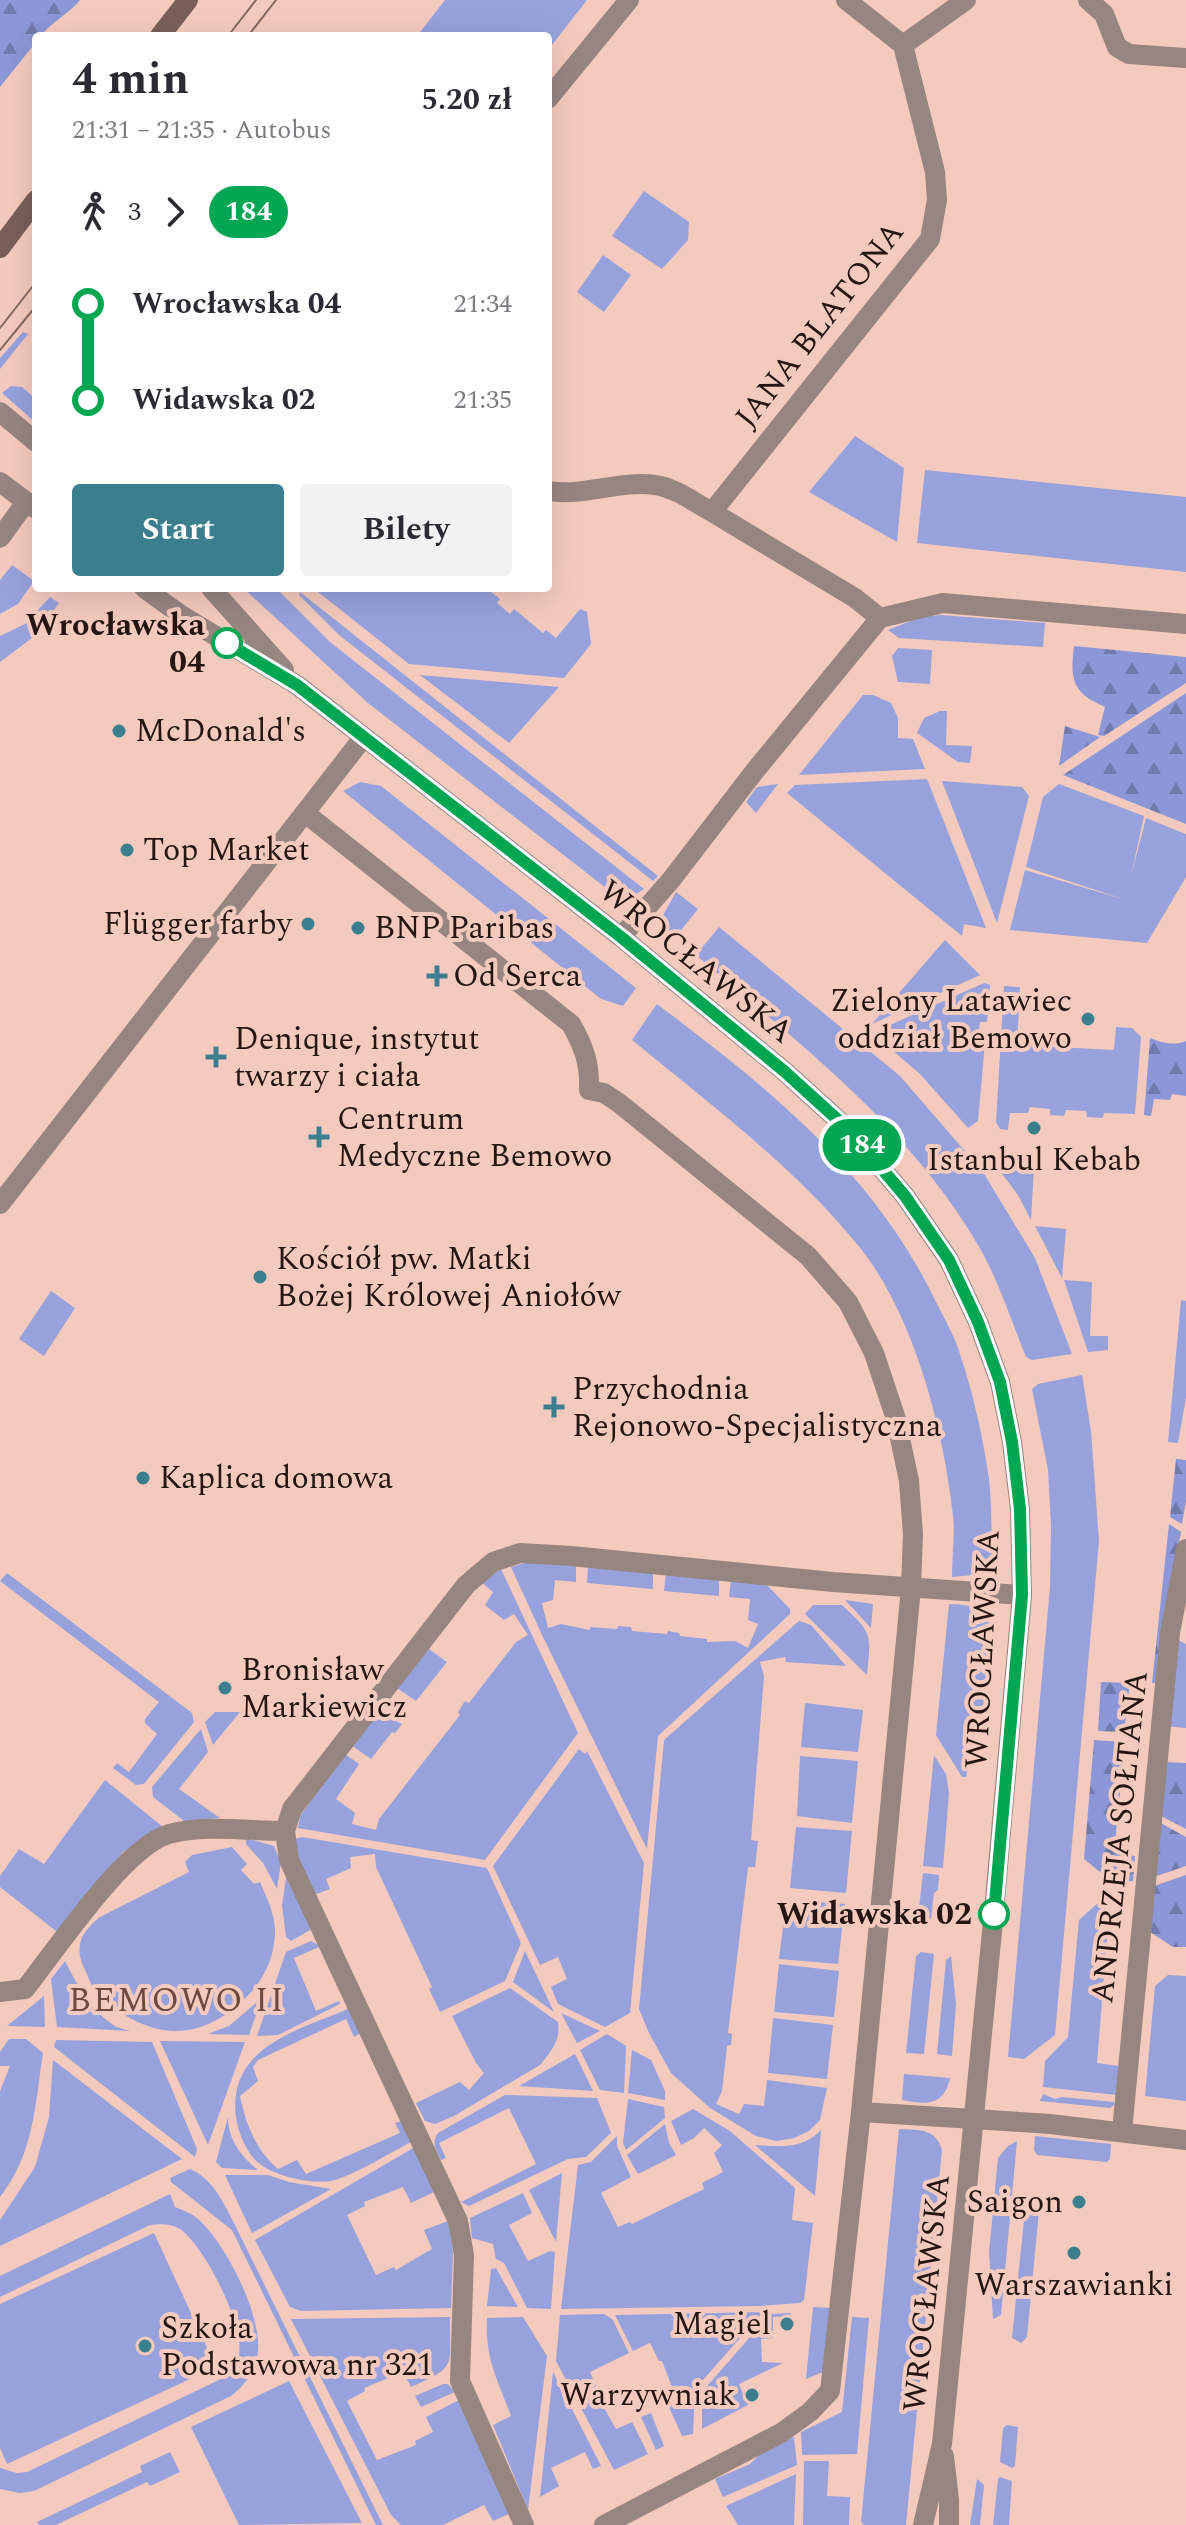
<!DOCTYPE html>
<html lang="pl">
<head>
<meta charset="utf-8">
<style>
  :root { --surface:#fff; --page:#f2f2f3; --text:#2b2b33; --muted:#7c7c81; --accent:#3b7f8f }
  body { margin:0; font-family:Spectral,serif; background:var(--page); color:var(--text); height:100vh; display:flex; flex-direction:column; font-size:30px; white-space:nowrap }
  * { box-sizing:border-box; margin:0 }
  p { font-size:26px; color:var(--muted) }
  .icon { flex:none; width:44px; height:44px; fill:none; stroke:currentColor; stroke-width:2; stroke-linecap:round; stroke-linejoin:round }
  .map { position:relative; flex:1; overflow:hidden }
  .panel { position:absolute; left:32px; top:32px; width:520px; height:560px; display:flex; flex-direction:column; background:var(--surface); border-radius:8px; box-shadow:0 8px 32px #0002 }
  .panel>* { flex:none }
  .badge { padding:0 16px; border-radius:26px; font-size:28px; line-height:52px }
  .map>.badge { position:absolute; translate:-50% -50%; box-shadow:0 0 0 4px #fff }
  .legs { display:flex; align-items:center; gap:12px; height:88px; padding:0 40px; font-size:26px }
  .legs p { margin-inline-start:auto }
  .overview { display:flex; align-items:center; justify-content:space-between; height:136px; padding:0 40px }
  h1 { font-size:44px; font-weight:700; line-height:60px }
  .cta { display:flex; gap:16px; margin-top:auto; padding:16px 40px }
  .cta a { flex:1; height:92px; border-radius:8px; background:var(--accent); color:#fff; font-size:32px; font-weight:700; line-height:92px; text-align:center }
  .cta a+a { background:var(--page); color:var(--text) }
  ul { padding:0 40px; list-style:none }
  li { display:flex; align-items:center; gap:28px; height:96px; font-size:30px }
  li i { display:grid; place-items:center; width:12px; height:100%; margin:0 10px; background:currentColor }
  li i::after { content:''; width:20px; height:20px; margin:-10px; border:6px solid; border-radius:50%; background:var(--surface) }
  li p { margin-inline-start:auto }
  li:first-child i { background:linear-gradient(#0000 50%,currentColor 0) }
  li:last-child i { background:linear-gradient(currentColor 50%,#0000 0) }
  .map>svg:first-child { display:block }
  .green { fill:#97a2dc }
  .forest { fill:url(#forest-firs) }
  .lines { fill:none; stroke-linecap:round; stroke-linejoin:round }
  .minor { stroke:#978580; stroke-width:20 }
  .tertiary { stroke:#978580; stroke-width:20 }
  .secondary { stroke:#795f58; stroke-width:20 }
  .tram { stroke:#856961; stroke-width:2 }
  .line-1-casing { stroke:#fff; stroke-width:18 }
  .line-1 { stroke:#00a651; stroke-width:12 }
  .stop-1-dot { fill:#fff; stroke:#00a651; stroke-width:4 }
  .poi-dot { fill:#3b7f8f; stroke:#f5cabe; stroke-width:3 }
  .labels { text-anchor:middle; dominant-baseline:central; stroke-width:8; stroke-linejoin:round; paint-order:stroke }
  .street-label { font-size:32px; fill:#251612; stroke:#f5cabe }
  .stop-label { font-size:32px; font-weight:bold; fill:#251612; stroke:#f5cabe; text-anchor:end }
  .poi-label { font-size:32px; fill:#251612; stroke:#f5cabe; text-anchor:start }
  .neighbourhood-label { font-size:34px; letter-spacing:2px; fill:#6e4a40; stroke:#f5cabe }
</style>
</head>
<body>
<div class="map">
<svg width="1186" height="2525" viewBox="0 0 1186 2525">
  <defs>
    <pattern id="forest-firs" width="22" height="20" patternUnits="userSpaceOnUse" patternTransform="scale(2)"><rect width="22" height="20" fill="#8b97d6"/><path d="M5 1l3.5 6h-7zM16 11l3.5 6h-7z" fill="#717aac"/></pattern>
  </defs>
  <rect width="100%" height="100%" fill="#f5cabe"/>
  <!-- green -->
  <path class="green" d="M445,0H587L548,50V36H417Z
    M644,191L689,222L688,240L662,269L612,236Z
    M603,255L631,275L604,312L577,292Z
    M23,332L28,334L0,369V358Z
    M11,386L22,387L36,399V423L2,393Z
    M855,436L904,468L897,542L809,492Z
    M925,470L1186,497V572L917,543Z
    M12,565L34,581L18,604L0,614V580Z
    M243,588H276L330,642L644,889L630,898L615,895L368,703Z
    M313,588H491L490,591L500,599L497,603L510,614L514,609L543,633L546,630L556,638L580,609L587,612L591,644L564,678L409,664Z
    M300,592L658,876L653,881L339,635L299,595Z
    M50,597L59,603L36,635L0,662V636L25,624Z
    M941,615L1045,623L1043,647L899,638L888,630L921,617Z
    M898,648L932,650L930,684L898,682L892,656Z
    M420,675L559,687L509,743Z
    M863,695H873L891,703L898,718V738L913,739L925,769L799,775Z
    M940,711H947L946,745L972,746L970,763L958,762L917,733L924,718Z
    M927,779L986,928L964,924L962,936L787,793L795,785Z
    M942,781L1022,787L1029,796L997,923Z
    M360,782L381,786L636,988L623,1006L601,999L343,791Z
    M778,784L756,813L746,802L757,787Z
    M1059,784L1144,816L1131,876L1146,818L1186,834V877L1147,943L1010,930L1025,870L1126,900L1026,867L1043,797Z
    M676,892L698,909L674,939L663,930L661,919Z
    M719,927L900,1076L983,1172L1035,1258L1072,1354L1032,1360L1026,1357C1011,1320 998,1279 978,1245C909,1126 798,1043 696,955Z
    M945,940L980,975L872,1024Z
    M984,983L990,985L987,1022H980L978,1042L985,1043L978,1121L968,1128L920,1074L872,1033Z
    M1004,986L1020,987L1017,1045L1114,1050L1116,1027L1132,1028L1141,1037L1135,1114L1104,1113L1103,1118L1087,1117L1086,1111L1066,1110L1064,1116L1050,1115V1109L1030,1107L1028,1113H1010L1008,1130L1000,1129L996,1122Z
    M657,1004C770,1089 874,1172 937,1304C945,1320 955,1337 960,1354C973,1393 983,1437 989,1479C992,1507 991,1536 993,1564L984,1574L952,1577C952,1557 955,1536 953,1516C944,1430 913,1311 857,1244C793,1166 710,1104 632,1040Z
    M996,1166L1034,1168L1031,1220L1018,1195Z
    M1035,1226L1066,1229L1062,1278Z
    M1064,1280L1092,1282L1090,1336H1108V1350L1088,1352Z
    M51,1291L75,1308L44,1356L19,1339Z
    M1181,1300L1186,1301V1398L1178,1443L1168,1442Z
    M1082,1375L1091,1431L1099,1541L1055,2035L1024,2059L1008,2057L1050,1587L1051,1526L1048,1470L1032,1389L1038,1384Z
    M535,1560L576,1564V1582L555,1580L553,1600L542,1603L548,1628L561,1624L590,1630V1627L617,1629L618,1626L631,1627L632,1631L667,1634L668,1631L679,1633L680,1636L707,1639V1642L735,1641L748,1648L758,1624L748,1620L750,1599L729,1597L731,1579L765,1583L790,1609V1614L658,1736L647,1849L542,1635L511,1567Z
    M588,1565L649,1571L653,1575V1589L587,1583Z
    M501,1569L578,1733L485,1860L298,1828L300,1816L345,1754L359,1764L336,1799L355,1813L352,1824L376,1830L379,1819L460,1715L458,1712L465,1701L469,1703L516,1642L528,1635L514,1614L504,1620L485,1605L493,1592L482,1583Z
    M7,1573L192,1713L194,1722L144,1784L136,1785L113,1768L117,1763L129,1772L157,1734L145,1723V1719L159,1702L0,1581Z
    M666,1573L713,1576L719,1581V1596L664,1591Z
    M845,1600L873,1604L871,1628Z
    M949,1604C968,1605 985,1605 990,1627L983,1710L975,1730L966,1777H962L936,1735Z
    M813,1605H842C873,1634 871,1633 867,1675L805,1614Z
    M799,1621L811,1625L846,1666L786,1662L785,1657L760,1662L764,1676L751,1840L758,1841L755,1867H748L728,2033L732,2034L731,2045L727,2046L722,2091L716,2104L739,2114L744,2104L764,2106L767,2080L827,2088L820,2120L809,2131L794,2138L776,2141L756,2136L710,2108L671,2073L649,2033L639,2009L664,1740Z
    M1176,1639L1186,1644V1728L1166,1726Z
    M429,1649L447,1662L416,1701L397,1688Z
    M805,1703L863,1710L858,1752L801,1747Z
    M215,1712H240L213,1745L205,1722Z
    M379,1712L402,1724L395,1733L392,1732L371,1759L351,1745Z
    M201,1729L208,1752L179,1789L220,1818L184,1821L153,1797L152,1787Z
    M579,1749L585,1754L587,1751L644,1863L630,2013L605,2027L558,2004L551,1987L567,1979L558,1957L540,1965L493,1866Z
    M934,1755L946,1774L949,1793L943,1868L923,1866Z
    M800,1756L858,1761L852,1823L797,1816Z
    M105,1780L163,1827L123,1852L61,1935L0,1887V1876L19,1849L44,1864Z
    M796,1827L852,1831L846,1893L790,1888Z
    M302,1837L487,1868L521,1943L505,1981L440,2012L429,1989L432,1987L376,1867L375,1854L350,1857L351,1868L326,1879L330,1889L311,1896L296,1857L295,1839Z
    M246,1838L274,1846L281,1863L277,1889L263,1863L246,1844Z
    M232,1847L247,1864L241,1870L254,1884L260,1882C267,1898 276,1916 275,1934C274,1962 260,1986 240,2003C204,2036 164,2040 123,2014C113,2007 102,2000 95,1991C90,1984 88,1975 84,1968C74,1946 81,1932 100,1917L189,1872L185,1862L192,1855Z
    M287,1872L312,1929L291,1941L286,1937L282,1905Z
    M923,1873L939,1875L938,1890L934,1893L931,1921L921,1920L918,1917Z
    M1111,1891L1097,2063L1119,2066L1116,2095L1043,2087L1045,2061L1068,2037L1079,1920Z
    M816,1902L845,1904L838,1964L779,1959L783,1927L786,1926L788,1912H808Z
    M311,1941L321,1946L294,1958L316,2011L339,2001L340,2004L278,2035L257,2036L286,1952Z
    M525,1951L554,2012L513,1982Z
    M921,1952L934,1954L924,2054L906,2053L916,1956Z
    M951,1956L956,2004L952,2056L937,2054L946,1960Z
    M65,1961C76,1983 91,2010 112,2024C116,2028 125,2029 130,2031L57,2027L51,1979Z
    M779,1964L839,1971L834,2017L774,2012Z
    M1168,1975L1186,1976V2101L1145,2096L1155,1986Z
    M510,1988L558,2022C561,2040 551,2052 540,2065L454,2116L435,2124L425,2121L416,2103L460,2082L469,2090L484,2073L476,2063L452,2016Z
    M44,1996L45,2027L7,2026Z
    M262,1998L249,2035L208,2034L229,2026Z
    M350,2008L361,2033L354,2037L346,2019L258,2060L253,2067L258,2081L240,2096C246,2125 256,2150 278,2169L297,2160L306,2174L400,2133L395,2123L402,2121L413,2141C393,2151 350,2178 330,2181C307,2184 265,2175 251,2155C231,2126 228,2086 253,2059C277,2033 319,2022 350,2008Z
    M561,2013L600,2031L577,2043Z
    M773,2018L833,2025L827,2079L768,2073Z
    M607,2034L626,2046L624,2093L600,2090L580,2050Z
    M9,2039H26L43,2053C35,2105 34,2154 0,2197V2091L10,2066H0V2052Z
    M56,2040L152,2042L197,2149L195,2157L54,2047Z
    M160,2041L245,2042L208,2145Z
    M632,2050L651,2060L665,2091V2100L628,2093Z
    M575,2054L593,2091L519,2086Z
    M53,2060L182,2159L0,2246V2220L35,2167L49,2117Z
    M904,2074L950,2078C944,2106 927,2105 902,2100Z
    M1043,2094L1055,2099L1062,2097L1114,2102V2105L1110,2108L1040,2101Z
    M505,2095L597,2098L611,2133L586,2157L568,2159L469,2206L461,2202L536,2164L509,2108L439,2143L446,2158L441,2160C436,2150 431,2143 438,2133Z
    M628,2099L664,2107L665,2118L626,2150L623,2143Z
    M693,2109L730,2131L795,2188L792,2220L813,2223L804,2300L800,2303L760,2306L561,2309L578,2165L591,2162L617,2136V2146L631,2177L601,2193L618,2227L630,2222L632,2224L704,2189L702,2183L723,2172L714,2153L722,2145L704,2128L694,2138L681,2145L671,2121Z
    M228,2117C228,2140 241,2156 258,2170L222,2168L216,2162Z
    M665,2124L669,2143L676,2155L638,2174L627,2155Z
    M899,2129C919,2130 936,2128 942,2150L906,2525H864L861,2522Z
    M821,2130L815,2196L755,2145C780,2147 803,2149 821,2130Z
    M1035,2136L1111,2144L1110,2159L1107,2162L1037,2155L1034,2150Z
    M1017,2141L1001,2315L993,2319L989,2252L998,2158L1008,2146Z
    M415,2147L436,2191L411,2203L403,2187L364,2202L365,2206L347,2215L376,2275L394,2267L396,2270L432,2249L424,2230L448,2221L453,2251L451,2308L301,2311L290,2307L255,2240Z
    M190,2169C211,2178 221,2198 231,2217L383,2525H376L232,2230L171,2182L170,2178Z
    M562,2173L556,2242L529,2190Z
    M225,2175H268L289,2182L331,2189L252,2233Z
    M523,2193L532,2213L509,2225L528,2261L550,2251L555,2252L551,2309L527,2308L504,2263L496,2259L493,2244L472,2238L470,2218Z
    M170,2194L175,2207C183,2210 190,2213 197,2218C225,2242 261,2313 258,2350C257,2370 246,2384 231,2396L34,2491L20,2493L0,2489V2468L17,2473L27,2472L221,2379C229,2373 236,2366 239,2355C245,2326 204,2245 180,2229C170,2223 160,2224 150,2225L0,2297V2276Z
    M1026,2200H1029L1039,2211L1027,2337L1021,2343L1012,2338Z
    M154,2233L216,2367L7,2464L0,2448V2304Z
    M496,2268L518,2307L487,2306L491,2269Z
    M813,2307L831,2308L823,2372L806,2379Z
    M763,2312L695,2389L693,2434L682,2436L668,2405L677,2400L662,2361H659L650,2343L633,2351L615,2315Z
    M790,2313L791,2316L773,2317V2338L761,2339L762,2362L783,2363L739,2384L748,2405L702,2429V2392L770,2314Z
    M604,2314L613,2320L629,2353L590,2372L598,2391L595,2392L616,2429L632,2422L648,2454L614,2470L556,2361L560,2315Z
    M450,2317C449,2367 459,2366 411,2387L403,2372L364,2388L365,2391L347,2401L377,2460L416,2445L415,2441L433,2432L426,2417L459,2400L511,2513L493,2521L484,2505L443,2525H401L391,2515L291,2319Z
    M523,2317L547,2356L528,2510L493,2425L511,2416C497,2377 485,2360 487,2318Z
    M852,2317L869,2318L857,2454L802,2455L801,2432L842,2412Z
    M553,2372L601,2466L593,2469L585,2452L551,2468L559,2486L540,2497Z
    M289,2381L362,2523L239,2525L191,2427Z
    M443,2384H448L455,2392L421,2407L415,2396Z
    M651,2413L664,2446L656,2450L641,2417Z
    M1007,2425L1018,2427L1015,2466L1012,2468L1000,2462L1003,2428Z
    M794,2437L797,2465L723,2497L715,2479L750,2464L763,2451Z
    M170,2452L180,2472L150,2486L147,2482L56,2525H39L37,2522L142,2472L140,2466Z
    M804,2461H829L827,2496L850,2497L849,2525H803Z
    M796,2474L794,2525H738L726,2506Z
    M1000,2477L1012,2481L1009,2525H993L998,2479Z
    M977,2479L984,2485L980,2525H970Z"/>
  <!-- forest -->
  <path class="forest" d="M0,0H80C69,14 52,21 41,36H36V42L0,87Z
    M1074,646L1186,657V683L1104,736L1098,735L1105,707C1072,693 1070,680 1074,646Z
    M1186,693V824L1063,775Z
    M1065,726L1100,737L1059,766Z
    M1150,1038C1162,1043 1174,1046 1186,1041V1096L1172,1094L1170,1100L1154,1099L1151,1116L1144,1115Z
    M1176,1459L1186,1460V1501L1182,1524L1170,1517Z
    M1169,1524L1181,1532L1163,1630L1157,1683H1152Z
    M1101,1682L1130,1683L1124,1732L1098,1731Z
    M1094,1740L1125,1742L1114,1853L1135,1856L1133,1881H1111L1084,1859Z
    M1164,1762L1186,1763V1829L1159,1815Z
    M1157,1821L1186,1837V1866L1151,1878Z
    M1186,1875V1947H1173L1147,1930L1151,1887Z"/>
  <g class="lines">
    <!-- minor -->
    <path class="minor" d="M846,0L903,45L935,172L937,200L930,239L712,512L855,598L880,618
      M1088,0L1104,14L1117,47L1129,54L1186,58
      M903,45L966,0
      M548,99L629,0
      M548,491C584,497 619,480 655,485C674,487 695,503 712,512
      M0,538L26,502
      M305,813L571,1024C584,1047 590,1063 589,1090L604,1093L619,1103L808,1256L848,1302L874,1353L896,1419L909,1481L913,1534L911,1588L861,2112L830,2391L810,2412L781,2433L604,2525
      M621,937L671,880L754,772L880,618L943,603L1186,624
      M0,1204L363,738
      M0,1992L25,1989C56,1950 124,1847 169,1834C203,1824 250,1831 285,1831
      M861,2112L974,2119
      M1122,2131L1170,1633L1186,1549
      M524,2525L460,2381L464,2255L458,2221L289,1860L285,1831L292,1809L466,1585L493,1562L520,1553L571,1556L833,1582L1022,1595"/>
    <!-- tertiary -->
    <path class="tertiary" d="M0,412L36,442
      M0,482L36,509
      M144,588L181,615L297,685L621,937L784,1071L849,1130L905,1196L949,1260L978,1322L1000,1382L1012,1442L1020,1509L1022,1595L994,1911L942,2444L923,2525
      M211,588L284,670
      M974,2119L1050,2124L1186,2140
      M944,2456L949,2500V2525"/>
    <!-- secondary -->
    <path class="secondary" d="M160,36L188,0
      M0,248L36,200"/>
    <!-- tram -->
    <path class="tram" d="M228,36L256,0
      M248,36L276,0
      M0,328L36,282
      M0,350L36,306"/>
  </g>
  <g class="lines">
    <defs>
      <path id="line-1" d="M227,643L297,685L621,937L784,1071L849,1130L905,1196L949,1260L978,1322L1000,1382L1012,1442L1020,1509L1022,1595L994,1914"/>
    </defs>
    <!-- line-1 casing -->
    <use href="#line-1" class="line-1-casing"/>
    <!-- line-1 -->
    <use href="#line-1" class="line-1"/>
  </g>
  <!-- markers -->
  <g class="stop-1-dot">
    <circle cx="227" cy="643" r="14"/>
    <circle cx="994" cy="1914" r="14"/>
  </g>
  <g class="poi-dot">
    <circle cx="119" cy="731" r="8"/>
    <circle cx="127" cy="850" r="8"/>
    <circle cx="308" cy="924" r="8"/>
    <circle cx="358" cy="928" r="8"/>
    <path d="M433 964h8v8h8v8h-8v8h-8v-8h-8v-8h8z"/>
    <circle cx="1088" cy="1019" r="8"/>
    <path d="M212 1045h8v8h8v8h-8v8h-8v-8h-8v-8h8z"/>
    <circle cx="1034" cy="1128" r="8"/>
    <path d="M315 1125h8v8h8v8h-8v8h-8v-8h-8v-8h8z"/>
    <circle cx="260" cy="1277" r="8"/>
    <path d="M550 1395h8v8h8v8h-8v8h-8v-8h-8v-8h8z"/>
    <circle cx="143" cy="1478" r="8"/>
    <circle cx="225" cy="1688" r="8"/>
    <circle cx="1079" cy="2202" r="8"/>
    <circle cx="1074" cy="2253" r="8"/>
    <circle cx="787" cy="2324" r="8"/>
    <circle cx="145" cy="2346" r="8"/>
    <circle cx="752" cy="2395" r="8"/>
  </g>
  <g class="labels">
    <!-- street labels -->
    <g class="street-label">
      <text transform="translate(820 325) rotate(-52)">JANA BLATONA</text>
      <text transform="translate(696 962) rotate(39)">WROCŁAWSKA</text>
      <text transform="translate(983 1649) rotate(-87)">WROCŁAWSKA</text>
      <text transform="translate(1120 1837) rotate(-84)">ANDRZEJA SOŁTANA</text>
      <text transform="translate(927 2293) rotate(-84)">WROCŁAWSKA</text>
    </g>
    <!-- stop labels -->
    <g class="stop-label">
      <text x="205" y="625">Wrocławska<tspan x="205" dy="37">04</tspan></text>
      <text x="972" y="1914">Widawska 02</text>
    </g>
    <!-- poi labels -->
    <g class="poi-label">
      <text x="135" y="731">McDonald's</text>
      <text x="143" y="850">Top Market</text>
      <text x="292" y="924" text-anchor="end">Flügger farby</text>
      <text x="374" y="928">BNP Paribas</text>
      <text x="453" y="976">Od Serca</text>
      <text x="1072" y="1001" text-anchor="end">Zielony Latawiec<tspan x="1072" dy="37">oddział Bemowo</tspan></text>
      <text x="234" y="1039">Denique, instytut<tspan x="234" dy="37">twarzy i ciała</tspan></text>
      <text x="337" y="1119">Centrum<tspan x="337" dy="37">Medyczne Bemowo</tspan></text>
      <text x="1034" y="1160" text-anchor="middle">Istanbul Kebab</text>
      <text x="276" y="1259">Kościół pw. Matki<tspan x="276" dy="37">Bożej Królowej Aniołów</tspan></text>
      <text x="572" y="1389">Przychodnia<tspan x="572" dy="37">Rejonowo-Specjalistyczna</tspan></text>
      <text x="159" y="1478">Kaplica domowa</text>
      <text x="241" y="1670">Bronisław<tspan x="241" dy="37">Markiewicz</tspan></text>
      <text x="1063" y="2202" text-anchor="end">Saigon</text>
      <text x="1074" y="2285" text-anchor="middle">Warszawianki</text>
      <text x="771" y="2324" text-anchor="end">Magiel</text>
      <text x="161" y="2328">Szkoła<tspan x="161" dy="37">Podstawowa nr 321</tspan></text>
      <text x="736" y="2395" text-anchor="end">Warzywniak</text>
    </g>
    <!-- neighbourhood labels -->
    <g class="neighbourhood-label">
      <text x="177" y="2001">BEMOWO II</text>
    </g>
  </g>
</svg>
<b class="badge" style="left:862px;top:1145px;background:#00a651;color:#fff">184</b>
<section class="panel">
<div class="overview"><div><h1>4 min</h1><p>21:31 – 21:35 · Autobus</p></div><b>5.20 zł</b></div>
<div class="legs"><svg class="icon" aria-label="walk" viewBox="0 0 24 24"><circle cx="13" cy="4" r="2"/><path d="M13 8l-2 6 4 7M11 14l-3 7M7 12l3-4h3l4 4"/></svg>3<svg class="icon" aria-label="forward" viewBox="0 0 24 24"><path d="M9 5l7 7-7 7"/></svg><b class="badge" style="background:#00a651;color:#fff">184</b></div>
<ul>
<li><i style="color:#00a651"></i><b>Wrocławska 04</b><p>21:34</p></li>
<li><i style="color:#00a651"></i><b>Widawska 02</b><p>21:35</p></li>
</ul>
<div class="cta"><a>Start</a><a>Bilety</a></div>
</section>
</div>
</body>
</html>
